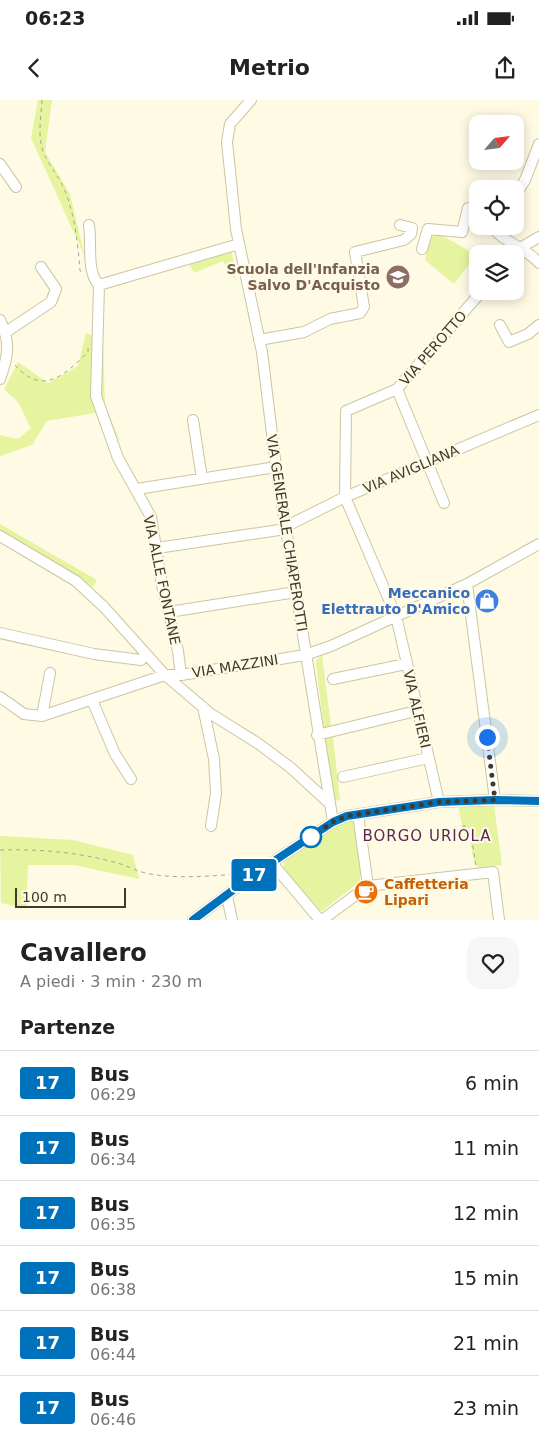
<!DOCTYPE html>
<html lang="it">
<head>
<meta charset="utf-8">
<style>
  :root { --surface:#fff; --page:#f6f6f6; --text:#222; --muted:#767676; --line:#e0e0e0 }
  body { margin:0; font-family:"DejaVu Sans",sans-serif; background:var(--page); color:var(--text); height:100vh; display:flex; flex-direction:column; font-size:19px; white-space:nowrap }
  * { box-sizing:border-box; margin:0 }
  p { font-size:16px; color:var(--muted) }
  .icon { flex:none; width:28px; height:28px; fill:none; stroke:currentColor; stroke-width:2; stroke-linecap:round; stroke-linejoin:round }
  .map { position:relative; height:820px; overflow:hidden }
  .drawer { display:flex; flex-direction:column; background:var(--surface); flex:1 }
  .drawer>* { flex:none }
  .badge { padding:0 10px; border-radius:4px; font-size:18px; line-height:32px }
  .needle { width:32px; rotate:62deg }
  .controls { position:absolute; left:469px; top:15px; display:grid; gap:10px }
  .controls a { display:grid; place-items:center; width:55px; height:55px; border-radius:10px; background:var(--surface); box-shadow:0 2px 12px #0003; font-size:25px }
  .scale { position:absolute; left:15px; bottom:12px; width:111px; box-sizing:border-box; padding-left:5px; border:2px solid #3e3b2c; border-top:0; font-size:14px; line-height:18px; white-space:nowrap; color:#3e3b2c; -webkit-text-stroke:4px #fefae4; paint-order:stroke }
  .you { position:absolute; width:25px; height:25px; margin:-12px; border:4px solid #fff; border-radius:50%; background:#1a73e8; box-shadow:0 0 0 8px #1a73e833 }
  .map>.badge { position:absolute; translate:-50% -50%; box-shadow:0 0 0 2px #fff }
  h2 { padding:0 20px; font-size:19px; line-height:45px }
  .round { display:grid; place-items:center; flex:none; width:52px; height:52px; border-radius:15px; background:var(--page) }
  .headline { display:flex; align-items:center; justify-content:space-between; height:85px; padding:0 20px }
  h1 { font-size:24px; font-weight:600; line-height:38px }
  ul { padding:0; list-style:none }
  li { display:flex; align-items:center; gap:15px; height:65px; padding:0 20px; border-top:1px solid var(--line) }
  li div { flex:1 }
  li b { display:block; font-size:19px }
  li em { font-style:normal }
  li .badge { min-width:55px; font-weight:700; text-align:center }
  .status { display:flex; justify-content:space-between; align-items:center; height:35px; padding:0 25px; background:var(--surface); direction:ltr }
  .status svg { height:14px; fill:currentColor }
  header { display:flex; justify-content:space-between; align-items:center; height:65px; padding:0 20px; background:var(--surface); font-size:22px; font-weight:600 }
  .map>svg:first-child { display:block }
  .green { fill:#e7f49f }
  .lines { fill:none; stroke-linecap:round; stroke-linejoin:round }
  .minor-casing { stroke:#ccc5a2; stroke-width:12 }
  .path { stroke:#a9a693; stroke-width:1; stroke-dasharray:4 4; stroke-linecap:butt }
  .minor { stroke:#fff; stroke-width:10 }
  .line-casing { stroke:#fff; stroke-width:11 }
  .line { stroke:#0072bc; stroke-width:8 }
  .walk { stroke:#3e3b2c; stroke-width:5; stroke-dasharray:0 9 }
  .stop-dot { fill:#fff; stroke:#0072bc; stroke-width:2.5 }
  .labels { text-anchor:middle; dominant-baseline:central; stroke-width:4.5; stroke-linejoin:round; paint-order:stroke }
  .education-label { font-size:14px; font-weight:bold; fill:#785e54; stroke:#fefae4; text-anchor:end }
  .street-label { font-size:14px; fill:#3e3b2c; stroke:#fefae4 }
  .shop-label { font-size:14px; font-weight:bold; fill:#366cbe; stroke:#fefae4; text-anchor:end }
  .food-label { font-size:14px; font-weight:bold; fill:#c56008; stroke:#fefae4; text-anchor:start }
  .neighbourhood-label { font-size:15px; letter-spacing:1px; fill:#5a2857; stroke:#fefae4 }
</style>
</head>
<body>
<div class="status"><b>06:23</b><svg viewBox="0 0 49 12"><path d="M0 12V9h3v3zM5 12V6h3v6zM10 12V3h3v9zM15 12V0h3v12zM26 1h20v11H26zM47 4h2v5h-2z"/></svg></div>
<header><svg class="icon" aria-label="back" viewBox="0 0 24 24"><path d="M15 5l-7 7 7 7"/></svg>Metrio<svg class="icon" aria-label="share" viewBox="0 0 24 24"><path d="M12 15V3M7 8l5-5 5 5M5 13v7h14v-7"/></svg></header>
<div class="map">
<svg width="539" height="820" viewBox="0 0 539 820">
  <rect width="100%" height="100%" fill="#fefae4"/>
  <!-- green -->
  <path class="green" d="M38,0H52L45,52L70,94L85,157L31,38Z
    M429,135L443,136L476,155L454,184L425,160Z
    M232,152L236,181L223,161L194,173L189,163Z
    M86,233L103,239L105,305L120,341L95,313L47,321L32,345L0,356V335L18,339L31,328L18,302L4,289L18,262L48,283L78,266Z
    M0,424L97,480L93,487L0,433Z
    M322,554L331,627L324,629L316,565V561Z
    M333,637L340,700L331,701L323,638Z
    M458,705H494L502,765L479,768L474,763L469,734L464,735Z
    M355,718L363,767L359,782L322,811L318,810L283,768L285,760L339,721Z
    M0,736L73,740L133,755L139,779L74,765H28L26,809L1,803Z"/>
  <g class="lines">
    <defs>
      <path id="minor" d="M251,0L230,24L227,42L236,129L262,252L276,367L333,722
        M0,64L16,87
        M515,96L525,80L539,44
        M89,125C92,143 86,172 99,185L96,296L118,358L151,417L162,485L178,551L181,575
        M493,126C498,140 527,148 539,163
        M422,149L428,129L462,132L468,108L478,114
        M514,154L520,148L539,137
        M99,185L239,144
        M0,220C11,242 8,257 0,279
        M500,225L509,242L528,234L539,225
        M6,232L51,202L56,189L41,167
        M259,240L304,232L330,219L360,213L364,207L355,152L404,140L411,134L412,128L400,125
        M397,289L444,403
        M193,320L202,379
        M137,389L276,367
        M286,429L291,424L345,397L539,315
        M0,436L76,481L104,507L165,575L211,614L259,644L291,668L328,702
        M157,448L286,429
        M467,484L495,700
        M169,512L296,492
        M0,533L94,554L141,560
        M333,579L406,564
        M0,597L24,614L42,616L165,575H181L305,555L331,546L467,484L539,444
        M92,600L115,654L131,679
        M203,607L214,659L216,693L211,726
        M42,616L50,573
        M317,635L416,611
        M343,677L428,658
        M439,702L396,516L345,397L346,311L397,289L482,191
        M358,714L368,786
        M272,763L320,820
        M368,786L493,772L499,820
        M227,796L232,820
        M193,820L256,773L333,722L347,716L439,702L495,700L539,701
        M322,820L368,786"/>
    </defs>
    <!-- minor casing -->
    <use href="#minor" class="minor-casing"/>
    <!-- path -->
    <path class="path" d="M42,0C41,18 37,37 44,54C50,67 60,78 65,91C75,116 78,144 80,171L83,173
      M15,265C42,296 64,276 88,252V248
      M462,726H465L472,741L476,765
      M456,738L470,736
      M0,750C39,749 76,752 114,762C126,765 138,772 150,774C179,779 209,776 238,774"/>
    <!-- minor -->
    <use href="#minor" class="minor"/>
  </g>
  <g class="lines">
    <defs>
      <path id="line" d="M193,820L256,773L333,722L347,716L439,702L495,700L539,701"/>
    </defs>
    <!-- line casing -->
    <use href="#line" class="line-casing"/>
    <!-- line -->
    <use href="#line" class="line"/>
    <!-- walk -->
    <path class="walk" d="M311,737L333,722L347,716L439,702L495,700L487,637"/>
  </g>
  <!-- icons -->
  <defs>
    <symbol id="school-disc" viewBox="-11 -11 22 22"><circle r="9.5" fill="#8d6e63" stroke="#fefae4"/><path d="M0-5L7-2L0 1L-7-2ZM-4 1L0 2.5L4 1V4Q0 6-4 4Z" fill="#fff"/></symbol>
    <symbol id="shop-disc" viewBox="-11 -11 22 22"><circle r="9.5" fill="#3f7fe0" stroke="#fefae4"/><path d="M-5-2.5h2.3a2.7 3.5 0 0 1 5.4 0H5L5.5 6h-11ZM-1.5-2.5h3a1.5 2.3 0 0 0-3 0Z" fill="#fff"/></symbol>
    <symbol id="cafe-disc" viewBox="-11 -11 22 22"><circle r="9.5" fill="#e8710a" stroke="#fefae4"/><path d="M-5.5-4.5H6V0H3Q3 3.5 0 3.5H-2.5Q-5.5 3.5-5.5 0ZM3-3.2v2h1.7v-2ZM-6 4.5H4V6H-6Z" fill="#fff"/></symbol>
  </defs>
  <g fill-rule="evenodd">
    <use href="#school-disc" x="384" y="163" width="28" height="28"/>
    <use href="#shop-disc" x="473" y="487" width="28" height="28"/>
    <use href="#cafe-disc" x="352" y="778" width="28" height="28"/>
  </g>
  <!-- markers -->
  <circle class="stop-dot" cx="311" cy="737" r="10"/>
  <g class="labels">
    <!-- education labels -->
    <g class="education-label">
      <text x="380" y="169">Scuola dell'Infanzia<tspan x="380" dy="16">Salvo D'Acquisto</tspan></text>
    </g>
    <!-- street labels -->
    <g class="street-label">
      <text transform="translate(433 248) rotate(-49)">VIA PEROTTO</text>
      <text transform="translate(411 369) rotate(-23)">VIA AVIGLIANA</text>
      <text transform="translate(287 433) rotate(81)">VIA GENERALE CHIAPEROTTI</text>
      <text transform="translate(162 480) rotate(78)">VIA ALLE FONTANE</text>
      <text transform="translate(235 566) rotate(-9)">VIA MAZZINI</text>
      <text transform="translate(417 609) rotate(77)">VIA ALFIERI</text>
    </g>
    <!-- shop labels -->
    <g class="shop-label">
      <text x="470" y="493">Meccanico<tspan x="470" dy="16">Elettrauto D'Amico</tspan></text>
    </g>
    <!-- food labels -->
    <g class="food-label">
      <text x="384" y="784">Caffetteria<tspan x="384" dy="16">Lipari</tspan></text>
    </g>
    <!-- neighbourhood labels -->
    <g class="neighbourhood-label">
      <text x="427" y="736">BORGO URIOLA</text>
    </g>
  </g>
</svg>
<div class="controls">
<a><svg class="needle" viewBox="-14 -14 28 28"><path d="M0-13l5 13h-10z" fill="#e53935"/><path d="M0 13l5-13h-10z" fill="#767676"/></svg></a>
<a><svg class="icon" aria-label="locate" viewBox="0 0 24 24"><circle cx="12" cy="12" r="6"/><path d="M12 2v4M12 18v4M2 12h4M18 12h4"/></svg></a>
<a><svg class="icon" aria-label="layers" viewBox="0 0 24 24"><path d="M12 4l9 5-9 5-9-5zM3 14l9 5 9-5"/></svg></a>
</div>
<div class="scale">100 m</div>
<div class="you" style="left:487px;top:637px"></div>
<b class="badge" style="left:254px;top:775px;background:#0072bc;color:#fff">17</b>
</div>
<section class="drawer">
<div class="headline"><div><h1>Cavallero</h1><p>A piedi · 3 min · 230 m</p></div><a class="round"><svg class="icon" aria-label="heart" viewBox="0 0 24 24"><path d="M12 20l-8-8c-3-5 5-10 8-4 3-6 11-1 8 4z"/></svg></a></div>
<h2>Partenze</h2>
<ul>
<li><span class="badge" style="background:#0072bc;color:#fff">17</span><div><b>Bus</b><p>06:29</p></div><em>6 min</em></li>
<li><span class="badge" style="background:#0072bc;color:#fff">17</span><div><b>Bus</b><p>06:34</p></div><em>11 min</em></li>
<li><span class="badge" style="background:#0072bc;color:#fff">17</span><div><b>Bus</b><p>06:35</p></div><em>12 min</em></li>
<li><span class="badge" style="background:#0072bc;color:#fff">17</span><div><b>Bus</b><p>06:38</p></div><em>15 min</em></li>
<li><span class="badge" style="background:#0072bc;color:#fff">17</span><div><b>Bus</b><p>06:44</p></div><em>21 min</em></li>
<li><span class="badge" style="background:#0072bc;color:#fff">17</span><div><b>Bus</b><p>06:46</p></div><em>23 min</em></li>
</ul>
</section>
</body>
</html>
